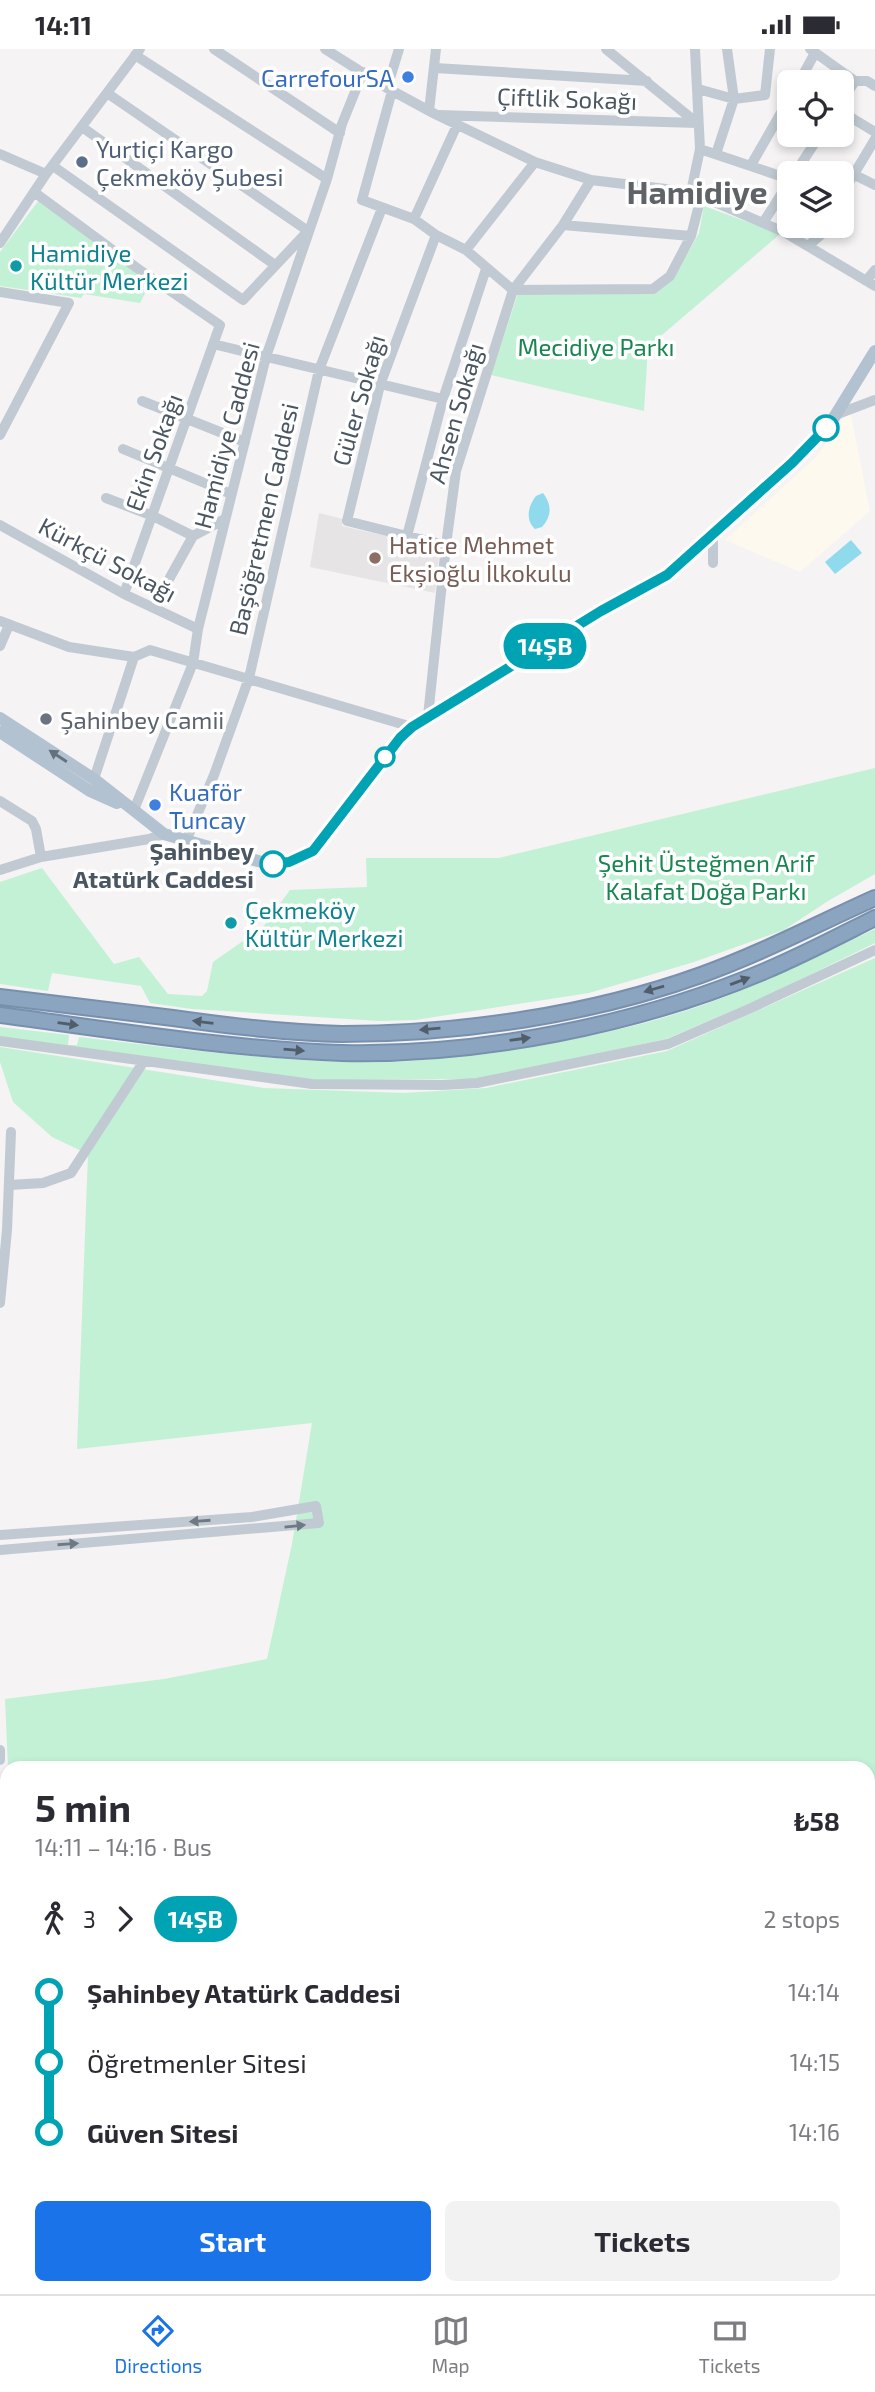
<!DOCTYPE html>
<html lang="en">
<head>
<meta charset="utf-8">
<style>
  :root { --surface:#fff; --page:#f2f2f3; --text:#2b2b33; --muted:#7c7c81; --line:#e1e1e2; --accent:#1a73e8 }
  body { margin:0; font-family:"Exo 2",sans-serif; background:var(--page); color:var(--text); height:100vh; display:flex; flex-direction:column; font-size:26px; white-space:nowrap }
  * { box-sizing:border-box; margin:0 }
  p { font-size:23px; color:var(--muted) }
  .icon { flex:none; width:38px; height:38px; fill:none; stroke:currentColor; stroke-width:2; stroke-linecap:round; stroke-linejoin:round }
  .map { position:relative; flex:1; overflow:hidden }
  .drawer { position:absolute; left:0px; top:1712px; width:875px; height:534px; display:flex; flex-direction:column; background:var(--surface); border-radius:21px 21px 0 0; box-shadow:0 4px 10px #0003 }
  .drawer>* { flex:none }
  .badge { padding:0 14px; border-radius:23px; font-size:24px; line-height:46px }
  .fabs { position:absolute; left:777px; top:21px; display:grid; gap:14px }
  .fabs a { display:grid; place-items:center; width:77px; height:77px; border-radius:10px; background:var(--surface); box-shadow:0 4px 10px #0003; font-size:35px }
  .map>.badge { position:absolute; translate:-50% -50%; box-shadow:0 0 0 4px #fff }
  .legs { display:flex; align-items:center; gap:10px; height:77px; padding:0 35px; font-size:23px }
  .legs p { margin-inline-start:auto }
  .overview { display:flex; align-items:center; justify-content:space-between; height:119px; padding:0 35px }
  h1 { font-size:38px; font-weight:700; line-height:52px }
  .cta { display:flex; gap:14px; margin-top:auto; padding:14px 35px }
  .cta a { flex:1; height:80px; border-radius:10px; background:var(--accent); color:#fff; font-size:28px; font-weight:700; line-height:80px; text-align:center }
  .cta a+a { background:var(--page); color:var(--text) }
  ul { padding:0 35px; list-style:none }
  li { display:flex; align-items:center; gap:24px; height:70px; font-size:26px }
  li i { display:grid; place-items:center; width:10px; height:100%; margin:0 9px; background:currentColor }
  li i::after { content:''; width:18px; height:18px; margin:-9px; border:5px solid; border-radius:50%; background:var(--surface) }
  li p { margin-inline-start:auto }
  li:first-child i { background:linear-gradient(#0000 50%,currentColor 0) }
  li:last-child i { background:linear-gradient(currentColor 50%,#0000 0) }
  .status { display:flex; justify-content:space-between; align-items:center; height:49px; padding:0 35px; background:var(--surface); direction:ltr }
  .status svg { height:19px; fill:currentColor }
  .tabs { display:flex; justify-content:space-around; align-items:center; height:98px; border-top:2px solid var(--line); background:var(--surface); font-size:19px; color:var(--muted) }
  .tabs a { display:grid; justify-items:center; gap:4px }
  .tabs .selected { color:var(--accent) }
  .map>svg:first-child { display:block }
  .commercial { fill:#fdf9ef }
  .education { fill:#e6e4e5 }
  .green { fill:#c3f1d5 }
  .water { fill:#90daee }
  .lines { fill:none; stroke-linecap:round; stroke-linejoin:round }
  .highway-casing { stroke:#7690ad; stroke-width:18 }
  .minor { stroke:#c1cad2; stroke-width:10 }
  .major { stroke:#b3c2d1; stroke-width:12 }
  .highway { stroke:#8ba5c1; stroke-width:14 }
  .oneway { fill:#64717d }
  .oneway2 { fill:#505e6b }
  .oneway3 { fill:#6e7983 }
  .line-1-casing { stroke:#fff; stroke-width:16 }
  .line-1 { stroke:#00a3b4; stroke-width:10 }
  .shop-dot { fill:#3f7fe0; stroke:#fff; stroke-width:2.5 }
  .service-dot { fill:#5c6f8a; stroke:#fff; stroke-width:2.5 }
  .culture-dot { fill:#0f9aa8; stroke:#fff; stroke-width:2.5 }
  .stop-1-dot { fill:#fff; stroke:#00a3b4; stroke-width:3.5 }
  .education-dot { fill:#8d6e63; stroke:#fff; stroke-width:2.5 }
  .worship-dot { fill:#6b7280; stroke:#fff; stroke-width:2.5 }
  .labels { text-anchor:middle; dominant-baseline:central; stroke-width:7; stroke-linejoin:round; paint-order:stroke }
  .shop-label { font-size:24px; fill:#366cbe; stroke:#fff; text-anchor:end }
  .street-label { font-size:24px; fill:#4a5661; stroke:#fff }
  .service-label { font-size:24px; fill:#4e5e75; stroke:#fff; text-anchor:start }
  .culture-label { font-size:24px; fill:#0d838f; stroke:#fff; text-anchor:start }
  .park-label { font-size:24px; fill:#17864f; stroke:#fff }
  .education-label { font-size:24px; fill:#785e54; stroke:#fff; text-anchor:start }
  .worship-label { font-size:24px; fill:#5b616d; stroke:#fff; text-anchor:start }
  .stop-label { font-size:24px; font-weight:bold; fill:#4a5661; stroke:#fff; text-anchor:end }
  .district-label { font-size:32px; font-weight:bold; fill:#5f6368; stroke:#fff }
</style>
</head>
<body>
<div class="status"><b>14:11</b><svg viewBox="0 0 49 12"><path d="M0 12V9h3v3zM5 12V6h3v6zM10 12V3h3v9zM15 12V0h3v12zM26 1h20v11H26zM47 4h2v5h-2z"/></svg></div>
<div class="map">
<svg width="875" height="2245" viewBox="0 0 875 2245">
  <rect width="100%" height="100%" fill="#f5f3f3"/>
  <!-- commercial -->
  <path class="commercial" d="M850,361L870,462L800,523L725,491L816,408Z"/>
  <!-- education -->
  <path class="education" d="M319,464L343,470L342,477L440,499L435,544L310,518Z"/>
  <!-- green -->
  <path class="green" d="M39,151L152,231L140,254L84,245L81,249L0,237V203Z
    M704,157L780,185L648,298L644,362L491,326L518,244L657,242L675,227L699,184Z
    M875,719V825L828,852L784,881L694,913L589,944L415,971L379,972L192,960L150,954L141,937L52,924L48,942L0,935V833L42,819L114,915L139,908L168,945L202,947L207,942L213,913L263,878L290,841L367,838L366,809H499Z
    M875,880V894L762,949L666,990L480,1030L313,1031L0,990V978L69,986L68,996H77L79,988C184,1000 288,1015 395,1013C416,1012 437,1009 458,1007C541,998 627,983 706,955C764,934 819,907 875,880Z
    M875,909V2245H0V2161L7,2153V2238H868V1718H8L5,1650L164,1630L267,1610L292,1495L312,1374L77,1400L88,1105L52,1088L13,1053L0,1013V998L264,1039L404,1044L486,1039L667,1002Z"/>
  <!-- water -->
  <path class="water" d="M543,444C552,456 552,467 542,478L535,480C525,471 528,457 536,447Z
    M851,491L862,504L835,525L825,513Z"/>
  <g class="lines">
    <defs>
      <path id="highway" d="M0,948C58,955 116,962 173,969C229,977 286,984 342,985C460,985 590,966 701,926C760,905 817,875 875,849
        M0,966C113,981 228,1000 342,1004C480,1007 638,976 765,922C803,906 839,887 875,869"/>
    </defs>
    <!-- highway casing -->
    <use href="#highway" class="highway-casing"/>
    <!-- minor -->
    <path class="minor" d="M214,0L340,84
      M325,0L387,39L435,65L535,113L591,131L691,143L784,183L875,237
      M606,0L697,74
      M810,0L855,32H867L875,37
      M135,6L327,130
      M435,19L647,32
      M799,33L815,4
      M387,39L399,0
      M698,40L734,50L765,46L770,0
      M392,42L362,151L414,170L436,186L466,201L513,241L653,240L670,227L691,187L701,148
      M842,52L855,32
      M429,62L436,0
      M842,63L875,83
      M439,66L697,74
      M82,78L275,216
      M700,100L789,130
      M0,105L46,125
      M716,105L734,50L727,0
      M751,116L789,50
      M53,117L243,251L308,182L107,44
      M795,124L820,86
      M853,125L875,136
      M34,143L137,219L220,276L124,545
      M691,143L700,100L695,0
      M842,145L875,90
      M414,170L457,76
      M763,174L789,133
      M563,176L691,187
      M0,194L46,125L140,0
      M808,197L831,177
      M466,201L535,113
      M866,232L875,221
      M0,243L69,254L0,386
      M213,295L443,350
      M142,352L245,393
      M835,366L875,351
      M123,400L231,445
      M106,449L153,467L193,487
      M0,476L124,545L198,580
      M407,487L347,472L380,336L436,186
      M713,487V514
      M446,496L407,487L443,350L486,220
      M153,559L193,487L225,470
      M0,572L69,598L134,608L150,601L412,678
      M0,597L9,576
      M428,667L446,496L456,422L513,241L563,176L591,131
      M94,730L134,608
      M0,752L32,772L36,780L41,808
      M134,761L193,614L198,580L266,308L327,130L342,75L363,23
      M186,792L214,726L249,629L319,321L382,159
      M0,821L41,808L149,790L164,785
      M0,992L312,1035L443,1036L477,1034L668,995L751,959L875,901
      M9,1136L43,1134L71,1124L144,1012
      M0,1254L7,1181L11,1083
      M0,1486L252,1468L316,1457L319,1474L0,1501
      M0,1701V1711
      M0,1774L7,1778
      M0,2059L7,2053"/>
    <!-- major -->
    <path class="major" d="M0,669L94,730L164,785L265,814L276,816L289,813L313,802L400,689L412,678L601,563L667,526L792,414L830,375L875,302
      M0,683L90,742L117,754"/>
    <!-- highway -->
    <use href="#highway" class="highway"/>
  </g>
  <!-- one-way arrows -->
  <defs><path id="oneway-solid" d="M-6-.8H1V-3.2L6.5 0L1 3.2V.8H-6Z" transform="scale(1.75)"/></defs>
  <use class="oneway" href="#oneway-solid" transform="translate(58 707) rotate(-147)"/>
  <g class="oneway2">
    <use href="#oneway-solid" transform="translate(740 932) rotate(-20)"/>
    <use href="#oneway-solid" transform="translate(654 940) rotate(164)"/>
    <use href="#oneway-solid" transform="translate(203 973) rotate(-173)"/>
    <use href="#oneway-solid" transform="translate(68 975) rotate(8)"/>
    <use href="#oneway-solid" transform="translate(430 980) rotate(175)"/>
    <use href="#oneway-solid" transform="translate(520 990) rotate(-8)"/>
    <use href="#oneway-solid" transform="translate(294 1001) rotate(5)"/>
  </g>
  <g class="oneway3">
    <use href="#oneway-solid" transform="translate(200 1472) rotate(176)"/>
    <use href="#oneway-solid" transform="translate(295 1477) rotate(-6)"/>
    <use href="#oneway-solid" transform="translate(68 1495) rotate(-4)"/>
  </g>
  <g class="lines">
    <defs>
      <path id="line-1" d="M273,815L289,813L313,802L400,689L412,678L601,562L667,526L792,414L826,379"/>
    </defs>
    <!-- line-1 casing -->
    <use href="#line-1" class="line-1-casing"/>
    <!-- line-1 -->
    <use href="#line-1" class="line-1"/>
  </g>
  <!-- markers -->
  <g class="shop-dot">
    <circle cx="408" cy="28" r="7"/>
    <circle cx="155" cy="756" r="7"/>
  </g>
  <circle class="service-dot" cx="82" cy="113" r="7"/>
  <g class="culture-dot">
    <circle cx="16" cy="217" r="7"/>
    <circle cx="231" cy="874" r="7"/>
  </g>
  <g class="stop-1-dot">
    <circle cx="826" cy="379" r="12"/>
    <circle cx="385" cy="708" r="9"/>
    <circle cx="273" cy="815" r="12"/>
  </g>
  <circle class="education-dot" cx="375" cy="509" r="7"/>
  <circle class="worship-dot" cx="46" cy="670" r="7"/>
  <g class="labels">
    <!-- shop labels -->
    <g class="shop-label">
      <text x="394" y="28">CarrefourSA</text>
      <text x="169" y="742" text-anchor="start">Kuaför<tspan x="169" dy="28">Tuncay</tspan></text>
    </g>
    <!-- street labels -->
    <g class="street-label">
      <text transform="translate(567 49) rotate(2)">Çiftlik Sokağı</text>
      <text transform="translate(358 351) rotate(-74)">Güler Sokağı</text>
      <text transform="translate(455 364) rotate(-74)">Ahsen Sokağı</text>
      <text transform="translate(226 386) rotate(-75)">Hamidiye Caddesi</text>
      <text transform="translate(153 403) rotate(-70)">Ekin Sokağı</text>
      <text transform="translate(263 470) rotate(-77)">Başöğretmen Caddesi</text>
      <text transform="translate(108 510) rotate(28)">Kürkçü Sokağı</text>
    </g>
    <!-- service labels -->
    <g class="service-label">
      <text x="96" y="99">Yurtiçi Kargo<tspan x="96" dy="28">Çekmeköy Şubesi</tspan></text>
    </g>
    <!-- culture labels -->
    <g class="culture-label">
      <text x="30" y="203">Hamidiye<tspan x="30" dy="28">Kültür Merkezi</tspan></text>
      <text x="245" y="860">Çekmeköy<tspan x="245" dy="28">Kültür Merkezi</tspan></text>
    </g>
    <!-- park labels -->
    <g class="park-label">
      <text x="596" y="297">Mecidiye Parkı</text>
      <text x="706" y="813">Şehit Üsteğmen Arif<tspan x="706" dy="28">Kalafat Doğa Parkı</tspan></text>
    </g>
    <!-- education labels -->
    <g class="education-label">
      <text x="389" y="495">Hatice Mehmet<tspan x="389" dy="28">Ekşioğlu İlkokulu</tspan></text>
    </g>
    <!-- worship labels -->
    <g class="worship-label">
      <text x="60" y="670">Şahinbey Camii</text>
    </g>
    <!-- stop labels -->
    <g class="stop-label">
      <text x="254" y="801">Şahinbey<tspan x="254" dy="28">Atatürk Caddesi</tspan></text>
    </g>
    <!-- district labels -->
    <g class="district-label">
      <text x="697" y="142">Hamidiye</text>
    </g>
  </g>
</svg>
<div class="fabs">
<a><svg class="icon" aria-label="locate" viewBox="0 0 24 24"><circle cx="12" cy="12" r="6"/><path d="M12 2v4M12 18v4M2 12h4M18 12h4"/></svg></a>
<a><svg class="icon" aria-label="layers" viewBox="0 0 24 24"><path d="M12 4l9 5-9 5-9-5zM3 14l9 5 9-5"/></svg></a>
</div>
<b class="badge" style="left:545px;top:597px;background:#00a3b4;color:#fff">14ŞB</b>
<section class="drawer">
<div class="overview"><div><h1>5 min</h1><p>14:11 – 14:16 · Bus</p></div><b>₺58</b></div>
<div class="legs"><svg class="icon" aria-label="walk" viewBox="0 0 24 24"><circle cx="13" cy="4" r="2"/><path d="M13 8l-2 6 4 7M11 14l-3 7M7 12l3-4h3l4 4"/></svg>3<svg class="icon" aria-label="forward" viewBox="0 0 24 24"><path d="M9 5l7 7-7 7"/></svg><b class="badge" style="background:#00a3b4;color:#fff">14ŞB</b><p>2 stops</p></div>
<ul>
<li><i style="color:#00a3b4"></i><b>Şahinbey Atatürk Caddesi</b><p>14:14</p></li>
<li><i style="color:#00a3b4"></i><span>Öğretmenler Sitesi</span><p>14:15</p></li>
<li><i style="color:#00a3b4"></i><b>Güven Sitesi</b><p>14:16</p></li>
</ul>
<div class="cta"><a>Start</a><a>Tickets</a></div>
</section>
</div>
<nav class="tabs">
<a class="selected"><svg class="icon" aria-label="directions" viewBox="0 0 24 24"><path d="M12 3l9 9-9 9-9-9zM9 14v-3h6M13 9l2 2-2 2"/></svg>Directions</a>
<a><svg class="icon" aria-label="map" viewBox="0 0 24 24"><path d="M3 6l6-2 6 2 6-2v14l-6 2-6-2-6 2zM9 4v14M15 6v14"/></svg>Map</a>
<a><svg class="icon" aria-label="tickets" viewBox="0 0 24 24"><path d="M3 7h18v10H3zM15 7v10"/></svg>Tickets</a>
</nav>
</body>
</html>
